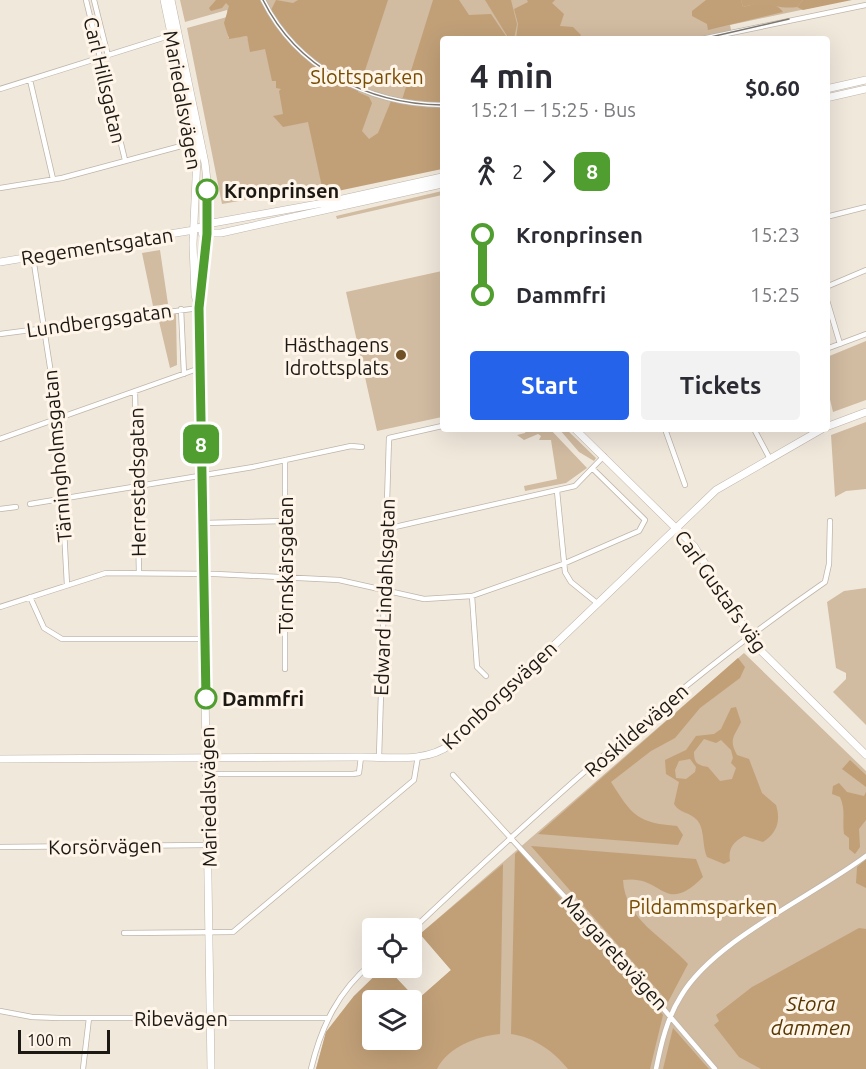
<!DOCTYPE html>
<html lang="en">
<head>
<meta charset="utf-8">
<style>
  :root { --surface:#fff; --page:#f2f2f3; --text:#2b2b33; --muted:#7c7c81; --accent:#2563eb }
  body { margin:0; font-family:Ubuntu,sans-serif; background:var(--page); color:var(--text); height:100vh; display:flex; flex-direction:column; font-size:22px; white-space:nowrap }
  * { box-sizing:border-box; margin:0 }
  p { font-size:20px; color:var(--muted) }
  .icon { flex:none; width:33px; height:33px; fill:none; stroke:currentColor; stroke-width:2; stroke-linecap:round; stroke-linejoin:round }
  .map { position:relative; flex:1; overflow:hidden }
  .sheet { position:absolute; left:440px; top:36px; width:390px; height:396px; display:flex; flex-direction:column; background:var(--surface); border-radius:6px; box-shadow:0 6px 24px #0002 }
  .sheet>* { flex:none }
  .badge { padding:0 12px; border-radius:9px; font-size:21px; line-height:39px }
  .fabs { position:absolute; left:362px; top:918px; display:grid; gap:12px }
  .fabs a { display:grid; place-items:center; width:60px; height:60px; border-radius:6px; background:var(--surface); box-shadow:0 6px 24px #0002; font-size:30px }
  .scale { position:absolute; left:18px; bottom:15px; width:92px; box-sizing:border-box; padding-left:6px; border:3px solid #1c1915; border-top:0; font-size:16px; line-height:21px; white-space:nowrap; color:#1c1915; -webkit-text-stroke:4px #fff5e9; paint-order:stroke }
  .map>.badge { position:absolute; translate:-50% -50%; box-shadow:0 0 0 3px #fff }
  .legs { display:flex; align-items:center; gap:9px; height:66px; padding:0 30px; font-size:20px }
  .legs p { margin-inline-start:auto }
  .summary { display:flex; align-items:center; justify-content:space-between; height:102px; padding:0 30px }
  h1 { font-size:33px; font-weight:700; line-height:45px }
  .primary-button { display:flex; gap:12px; margin-top:auto; padding:12px 30px }
  .primary-button a { flex:1; height:69px; border-radius:6px; background:var(--accent); color:#fff; font-size:24px; font-weight:700; line-height:69px; text-align:center }
  .primary-button a+a { background:var(--page); color:var(--text) }
  ul { padding:0 30px; list-style:none }
  li { display:flex; align-items:center; gap:21px; height:60px; font-size:22px }
  li i { display:grid; place-items:center; width:9px; height:100%; margin:0 8px; background:currentColor }
  li i::after { content:''; width:15px; height:15px; margin:-8px; border:4px solid; border-radius:50%; background:var(--surface) }
  li p { margin-inline-start:auto }
  li:first-child i { background:linear-gradient(#0000 50%,currentColor 0) }
  li:last-child i { background:linear-gradient(currentColor 50%,#0000 0) }
  .map>svg:first-child { display:block }
  .green { fill:#d1bba1; fill-rule:evenodd }
  .forest { fill:#c1a078; fill-rule:evenodd }
  .water { fill:#c2a179; fill-rule:evenodd }
  .lines { fill:none; stroke-linecap:round; stroke-linejoin:round }
  .street-casing { stroke:#beb5aa; stroke-width:6 }
  .secondary-casing { stroke:#beb5aa; stroke-width:8 }
  .street { stroke:#fff; stroke-width:4.5 }
  .secondary { stroke:#fff; stroke-width:7 }
  .tram { stroke:#7d776f; stroke-width:1.5 }
  .line-1-casing { stroke:#fff; stroke-width:14 }
  .line-1 { stroke:#509e2f; stroke-width:9 }
  .stop-1-dot { fill:#fff; stroke:#509e2f; stroke-width:3 }
  .poi-dot { fill:#705026; stroke:#fff5e9; stroke-width:2 }
  .labels { text-anchor:middle; dominant-baseline:central; stroke-width:6; stroke-linejoin:round; paint-order:stroke }
  .park-label { font-size:20px; fill:#774c03; stroke:#fff5e9 }
  .street-label { font-size:20px; fill:#1c1915; stroke:#fff5e9 }
  .stop-label { font-size:20px; font-weight:bold; fill:#1c1915; stroke:#fff5e9; text-anchor:start }
  .poi-label { font-size:20px; fill:#1c1915; stroke:#fff5e9; text-anchor:end }
  .water-label { font-size:21px; font-style:italic; fill:#583702; stroke:#fff5e9 }
</style>
</head>
<body>
<div class="map">
<svg width="866" height="1069" viewBox="0 0 866 1069">
  <rect width="100%" height="100%" fill="#f1e8dc"/>
  <!-- green -->
  <path class="green" d="M180,0H848L730,25L733,39H442V163L320,190L319,187L222,204L187,28L227,17L228,38L247,36L251,51L248,34L233,35L227,10L185,22Z
    M442,191V195L337,219L336,216Z
    M160,250L168,304L153,306L142,253Z
    M442,271V417L377,431L346,292Z
    M176,314L177,365L170,368L158,317Z
    M866,341V400L833,412L827,387V357Z
    M866,422V489L846,491L835,497L831,435Z
    M527,429H550L587,468L566,483L525,491L524,486L557,479L551,440H539L541,436L538,434L524,440L517,435L525,433Z
    M559,429H566L596,458L594,461L579,452Z
    M866,588V725L833,692L846,679V673L836,668L827,602L844,591Z
    M744,653L866,771V1069H316L326,1032L354,996L383,968H387L417,1000L451,970L420,934ZM372,1000H411V1040H372Z"/>
  <!-- forest -->
  <path class="forest" d="M216,0H266L271,10L276,0L293,3L298,0H388L358,92L369,97L372,103L362,131L369,139L378,133L391,101L401,103L433,0H459L469,15L491,14L508,39H442V169L333,192L331,185L322,187L308,122L283,127L273,116L283,114L279,91L281,89L276,88V81H272L265,49L250,52L247,36L229,39L224,23L229,6L226,3L222,8L211,11L209,8Z
    M527,0H555L552,3L564,14L560,26L573,27L581,35L579,39H516L518,24L514,9L528,2Z
    M706,0H741L743,7C757,3 775,0 783,12L708,30L707,24L692,16V11Z
    M803,0H852L803,10L797,7Z
    M738,658L745,667L740,678L700,708L675,738L651,751L611,782C632,815 637,823 677,826L683,835L678,845L538,834Z
    M850,760L866,775V787L842,769Z
    M839,783L847,792L864,796L866,792V820L859,829L860,847L855,854L849,849V838L844,834C842,821 846,810 840,797L832,794L833,786Z
    M531,846L696,859L703,877C663,917 664,874 623,880C625,920 664,937 688,964L668,1002Z
    M519,850L663,1015L650,1069H568C553,1051 534,1037 511,1034L515,854Z
    M866,859V888L856,883L857,867Z
    M503,864L500,1034C477,1036 448,1047 437,1069H316L326,1032L354,996L383,968H387L417,1000L451,970L420,934ZM372,1000H411V1040H372Z
    M673,1028L709,1069H663Z"/>
  <!-- water -->
  <path class="water" d="M485,0H511L517,24L514,39H509Z
    M741,0H803L797,7C777,10 767,0 743,7Z
    M736,707L741,722C735,736 728,739 737,755L749,759L762,793L776,805C781,821 777,833 763,842L744,836C733,842 728,849 730,861L724,864L707,857C702,846 705,829 697,820C690,812 679,813 674,804L679,782L666,774L665,760L686,750L696,736L714,734L721,729L731,708ZM704,739L716,743L721,740L731,750L733,758L731,763L736,768L732,779L720,781L708,767C697,765 694,763 694,752ZM690,759L696,767L695,772L686,779L676,778L675,770L679,761Z
    M859,928L866,929V1069H761L739,1057L714,1025L719,1021L716,1015L752,987Z"/>
  <g class="lines">
    <defs>
      <path id="street" d="M86,0L125,160
        M94,0L108,56
        M263,0C297,68 367,104 442,105
        M702,39L866,5
        M30,80L53,179
        M0,89L172,35
        M0,188L62,178L196,142
        M826,217L866,207
        M33,257L58,419L67,585
        M826,287L866,270
        M826,297L840,344
        M181,309L184,374
        M0,334L199,308
        M826,349L866,334
        M135,391L139,573
        M665,429L685,485
        M754,429L770,459
        M0,439L200,368
        M285,460V669
        M557,491L565,572L571,582L597,603
        M30,504L253,467L351,446L362,447
        M0,509L16,507
        M204,523L285,521
        M386,529L575,486L604,456
        M472,596L477,667L486,676
        M30,597L44,628L62,639H205
        M0,607L106,573L216,574L339,580L424,599L472,596L563,564L639,531L645,520L593,469
        M379,757L389,438L442,426
        M207,774H353L359,773L361,757
        M453,775L607,943L715,1069
        M0,847L209,845
        M411,931C542,807 677,684 825,582L829,564L830,521
        M124,933L233,932L414,780L418,756
        M0,1011L32,1017L59,1018H327
        M83,1069L89,1018
        M311,1069C321,1027 338,991 372,963
        M656,1069C661,1044 667,1018 681,996C714,940 813,896 866,856"/>
      <path id="secondary" d="M164,0L197,157L193,244L195,295L198,306
        M171,0L205,163C211,209 209,263 199,308L211,1069
        M826,89L866,80
        M826,98L866,89
        M202,233H221L442,184
        M0,262L194,230L207,224L329,202L442,177
        M826,427L866,412
        M575,429L694,546L756,646L866,755
        M0,759L361,757C390,757 427,763 451,744L716,490L822,429"/>
    </defs>
    <!-- street casing -->
    <use href="#street" class="street-casing"/>
    <!-- secondary casing -->
    <use href="#secondary" class="secondary-casing"/>
    <!-- street -->
    <use href="#street" class="street"/>
    <!-- secondary -->
    <use href="#secondary" class="secondary"/>
    <!-- tram -->
    <path class="tram" d="M263,0C297,68 367,104 442,105
      M702,39L789,19"/>
  </g>
  <g class="lines">
    <defs>
      <path id="line-1" d="M206,698L199,308L207,234V190"/>
    </defs>
    <!-- line-1 casing -->
    <use href="#line-1" class="line-1-casing"/>
    <!-- line-1 -->
    <use href="#line-1" class="line-1"/>
  </g>
  <!-- markers -->
  <g class="stop-1-dot">
    <circle cx="207" cy="190" r="10"/>
    <circle cx="206" cy="698" r="10"/>
  </g>
  <circle class="poi-dot" cx="401" cy="355" r="6"/>
  <g class="labels">
    <!-- park labels -->
    <g class="park-label">
      <text x="367" y="76">Slottsparken</text>
      <text x="703" y="906">Pildammsparken</text>
    </g>
    <!-- street labels -->
    <g class="street-label">
      <text transform="translate(105 80) rotate(77)">Carl Hillsgatan</text>
      <text transform="translate(183 100) rotate(80)">Mariedalsvägen</text>
      <text transform="translate(97 246) rotate(-9)">Regementsgatan</text>
      <text transform="translate(99 320) rotate(-8)">Lundbergsgatan</text>
      <text transform="translate(57 456) rotate(-95)">Tärningholmsgatan</text>
      <text transform="translate(137 482) rotate(-91)">Herrestadsgatan</text>
      <text transform="translate(285 565) rotate(-90)">Törnskärsgatan</text>
      <text transform="translate(721 591) rotate(55)">Carl Gustafs väg</text>
      <text transform="translate(384 597) rotate(-88)">Edward Lindahlsgatan</text>
      <text transform="translate(499 695) rotate(-43)">Kronborgsvägen</text>
      <text transform="translate(636 730) rotate(-41)">Roskildevägen</text>
      <text transform="translate(208 797) rotate(-91)">Mariedalsvägen</text>
      <text transform="translate(105 846) rotate(-1)">Korsörvägen</text>
      <text transform="translate(615 952) rotate(48)">Margaretavägen</text>
      <text x="181" y="1018">Ribevägen</text>
    </g>
    <!-- stop labels -->
    <g class="stop-label">
      <text x="224" y="190">Kronprinsen</text>
      <text x="222" y="698">Dammfri</text>
    </g>
    <!-- poi labels -->
    <g class="poi-label">
      <text x="389" y="344">Hästhagens<tspan x="389" dy="23">Idrottsplats</tspan></text>
    </g>
    <!-- water labels -->
    <g class="water-label">
      <text x="811" y="1003">Stora<tspan x="811" dy="24">dammen</tspan></text>
    </g>
  </g>
</svg>
<div class="fabs">
<a><svg class="icon" aria-label="locate" viewBox="0 0 24 24"><circle cx="12" cy="12" r="6"/><path d="M12 2v4M12 18v4M2 12h4M18 12h4"/></svg></a>
<a><svg class="icon" aria-label="layers" viewBox="0 0 24 24"><path d="M12 4l9 5-9 5-9-5zM3 14l9 5 9-5"/></svg></a>
</div>
<div class="scale">100 m</div>
<b class="badge" style="left:201px;top:444px;background:#509e2f;color:#fff">8</b>
<section class="sheet">
<div class="summary"><div><h1>4 min</h1><p>15:21 – 15:25 · Bus</p></div><b>$0.60</b></div>
<div class="legs"><svg class="icon" aria-label="walk" viewBox="0 0 24 24"><circle cx="13" cy="4" r="2"/><path d="M13 8l-2 6 4 7M11 14l-3 7M7 12l3-4h3l4 4"/></svg>2<svg class="icon" aria-label="forward" viewBox="0 0 24 24"><path d="M9 5l7 7-7 7"/></svg><b class="badge" style="background:#509e2f;color:#fff">8</b></div>
<ul>
<li><i style="color:#509e2f"></i><b>Kronprinsen</b><p>15:23</p></li>
<li><i style="color:#509e2f"></i><b>Dammfri</b><p>15:25</p></li>
</ul>
<div class="primary-button"><a>Start</a><a>Tickets</a></div>
</section>
</div>
</body>
</html>
